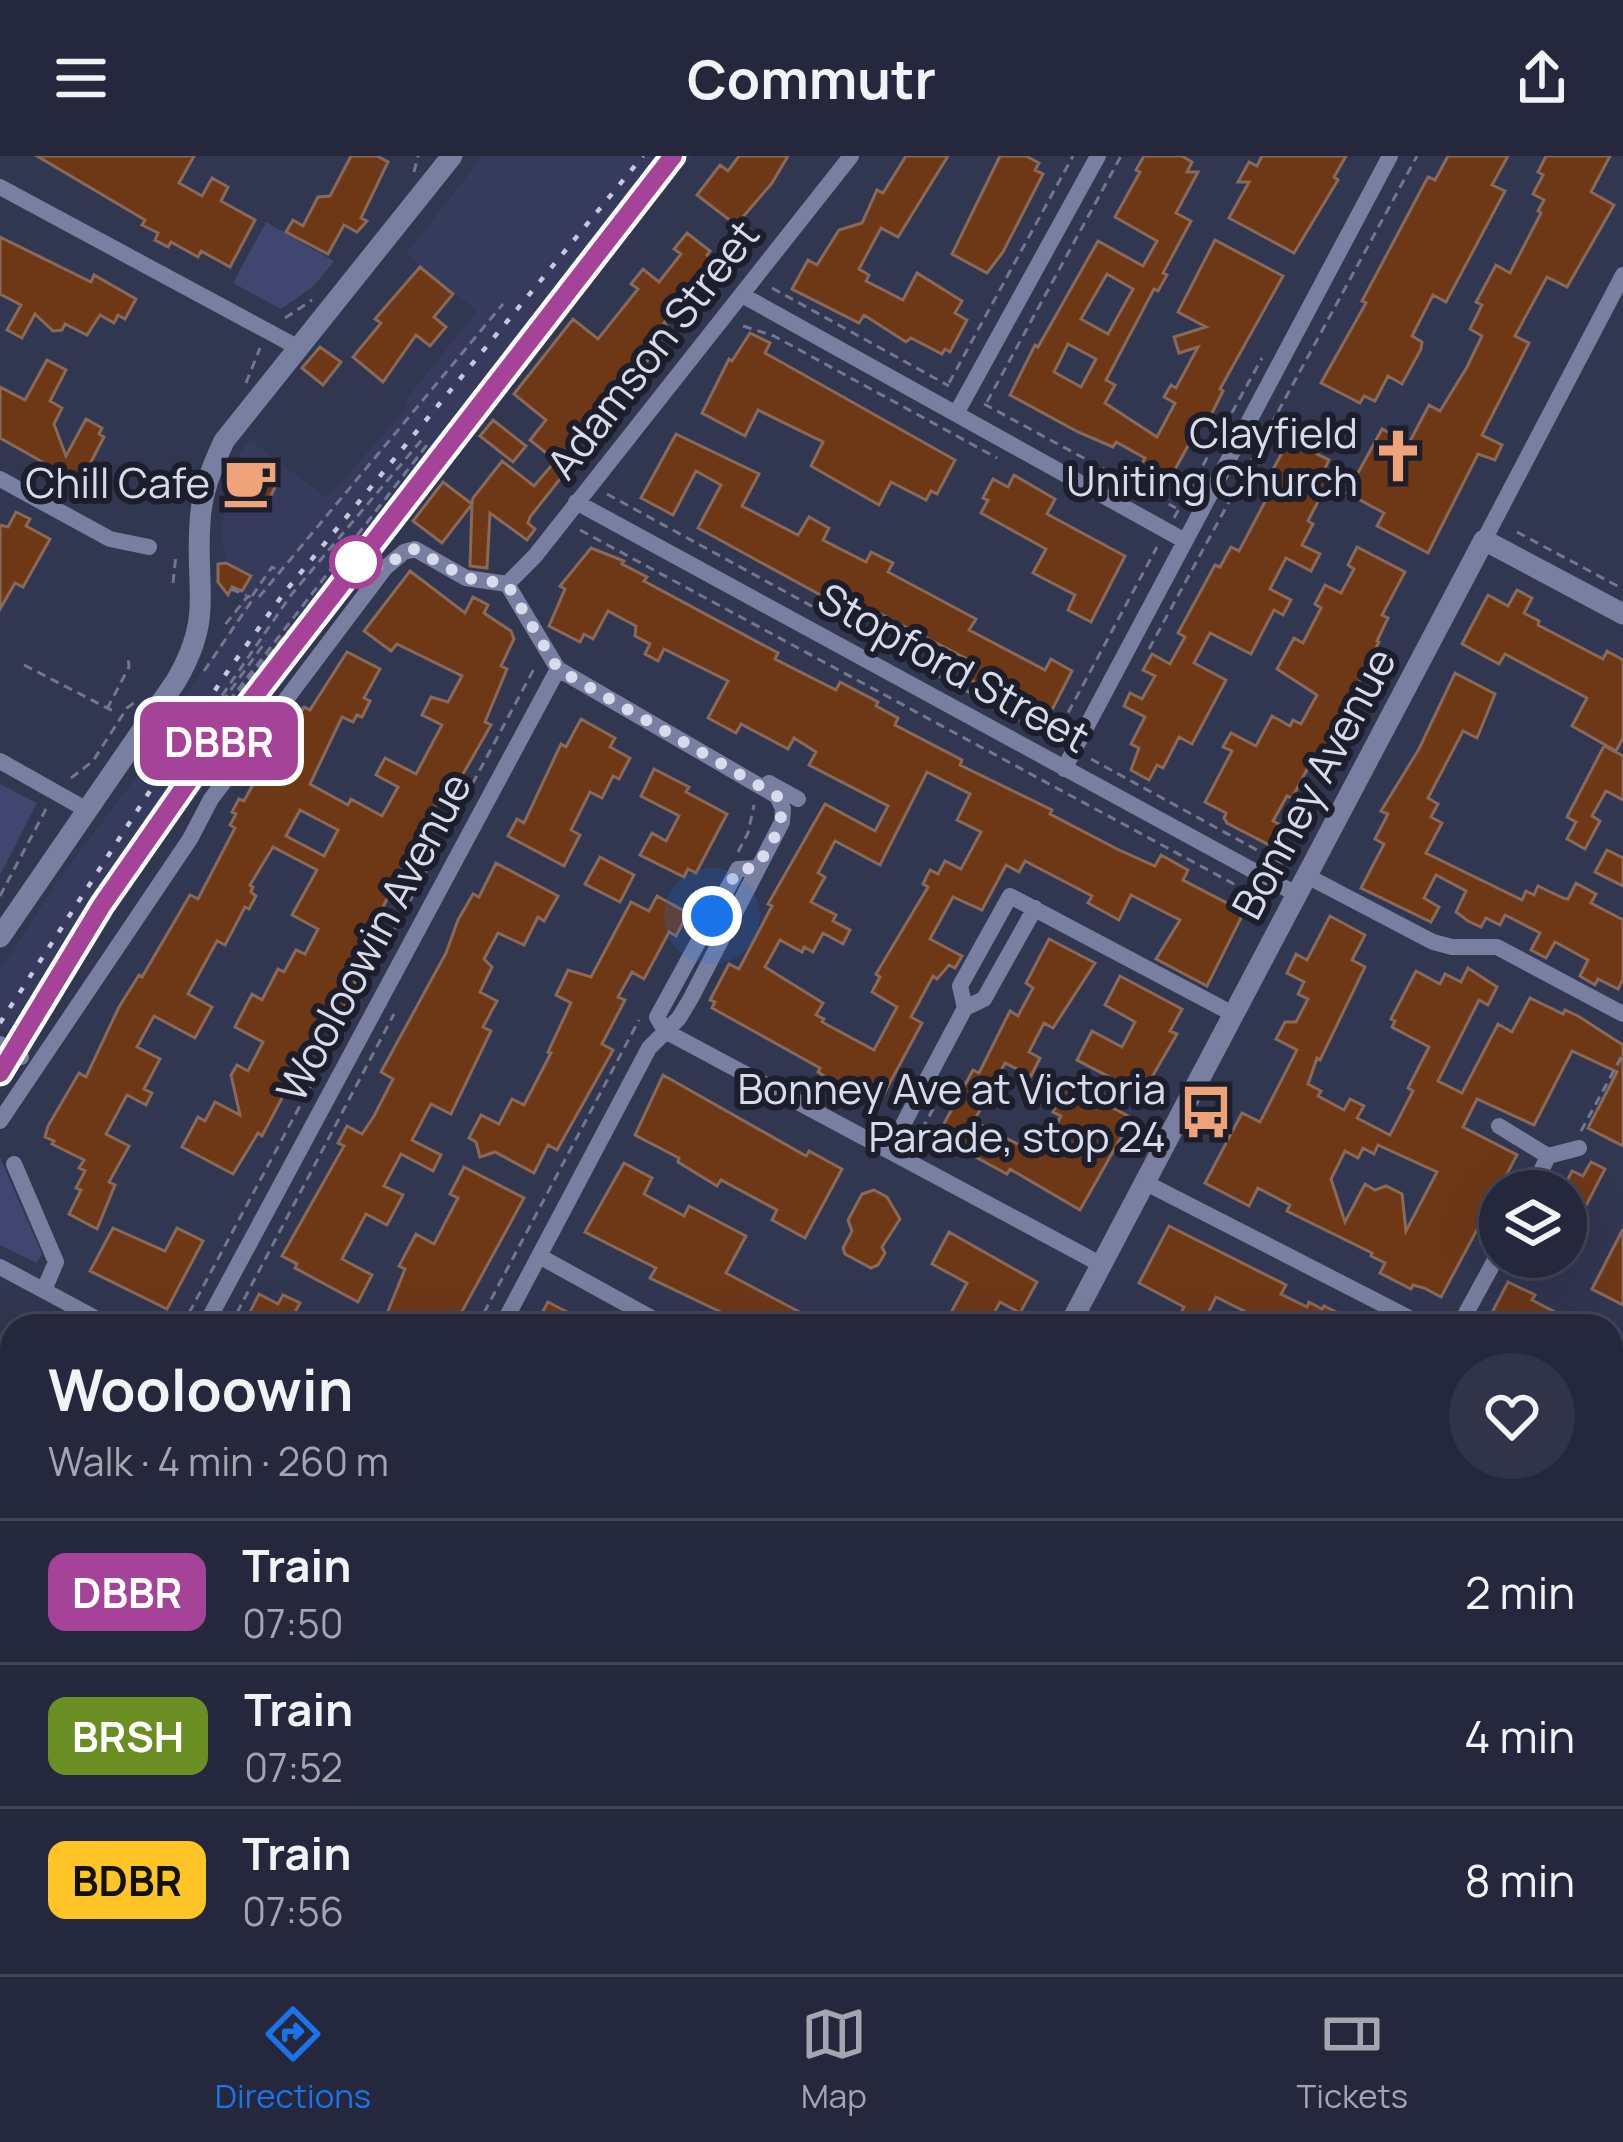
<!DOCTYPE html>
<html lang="en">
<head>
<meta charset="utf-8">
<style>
  :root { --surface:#25283d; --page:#313448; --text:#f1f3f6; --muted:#a3a6b0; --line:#424457; --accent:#1a73e8 }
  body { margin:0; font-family:Manrope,sans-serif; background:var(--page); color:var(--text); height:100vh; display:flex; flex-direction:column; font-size:45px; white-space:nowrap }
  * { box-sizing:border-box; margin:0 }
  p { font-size:39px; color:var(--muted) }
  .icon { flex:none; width:66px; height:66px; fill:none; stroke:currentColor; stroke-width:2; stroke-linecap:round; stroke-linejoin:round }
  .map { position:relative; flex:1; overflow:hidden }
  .side { position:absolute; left:0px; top:1158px; width:1623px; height:660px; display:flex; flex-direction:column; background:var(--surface); border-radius:36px 36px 0 0; box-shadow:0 12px 48px #0002,0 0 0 3px var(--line) }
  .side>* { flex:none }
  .badge { padding:0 24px; border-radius:18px; font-size:42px; line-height:78px }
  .tools { position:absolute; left:1479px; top:1014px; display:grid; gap:24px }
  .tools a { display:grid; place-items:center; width:108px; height:108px; border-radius:50%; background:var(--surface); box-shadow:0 12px 48px #0002,0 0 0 3px var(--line); font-size:60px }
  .you { position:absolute; width:60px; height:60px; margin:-30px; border:9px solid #fff; border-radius:50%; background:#1a73e8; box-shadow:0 0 0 18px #1a73e833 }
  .map>.badge { position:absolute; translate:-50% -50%; box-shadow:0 0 0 6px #fff }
  .round { display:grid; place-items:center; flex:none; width:126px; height:126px; border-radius:63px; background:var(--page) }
  .summary { display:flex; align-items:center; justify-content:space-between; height:204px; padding:0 48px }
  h1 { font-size:57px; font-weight:700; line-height:90px }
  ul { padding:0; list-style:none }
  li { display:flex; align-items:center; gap:36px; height:144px; padding:0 48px; border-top:3px solid var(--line) }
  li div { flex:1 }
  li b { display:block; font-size:45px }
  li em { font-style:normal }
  li .badge { min-width:132px; font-weight:700; text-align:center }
  header { display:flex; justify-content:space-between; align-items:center; height:156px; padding:0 48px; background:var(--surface); font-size:54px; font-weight:700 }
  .tabs { display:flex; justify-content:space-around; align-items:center; height:168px; border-top:3px solid var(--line); background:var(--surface); font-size:33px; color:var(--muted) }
  .tabs a { display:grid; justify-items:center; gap:6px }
  .tabs .selected { color:var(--accent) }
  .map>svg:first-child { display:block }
  .built { fill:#363b5d }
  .green { fill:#40466f }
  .building { fill:#6e3817; stroke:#896958; stroke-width:3; fill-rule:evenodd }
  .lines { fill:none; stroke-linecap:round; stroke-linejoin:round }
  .path { stroke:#73778e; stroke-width:3; stroke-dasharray:9 6; stroke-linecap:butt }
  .minor { stroke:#797fa0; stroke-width:16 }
  .tertiary { stroke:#797fa0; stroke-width:21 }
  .rail { stroke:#c5c9db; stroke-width:4.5; stroke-dasharray:6 12; stroke-linecap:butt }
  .path-bridge { stroke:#73778e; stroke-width:3; stroke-dasharray:9 6; stroke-linecap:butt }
  .minor-bridge { stroke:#797fa0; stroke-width:16 }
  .line-casing { stroke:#fff; stroke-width:27 }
  .line { stroke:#a54399; stroke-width:18 }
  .walk { stroke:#d7dbec; stroke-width:12; stroke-dasharray:0 21.6 }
  .stop-dot { fill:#fff; stroke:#a54399; stroke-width:6 }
  .labels { text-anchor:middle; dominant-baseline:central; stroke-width:12; stroke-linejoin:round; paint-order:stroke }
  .street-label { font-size:42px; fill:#d7dbec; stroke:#1c1e2b }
  .poi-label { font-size:42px; fill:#d7dbec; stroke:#1c1e2b; text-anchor:end }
</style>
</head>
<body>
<header><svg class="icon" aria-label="menu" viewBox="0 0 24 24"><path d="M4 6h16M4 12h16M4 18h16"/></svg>Commutr<svg class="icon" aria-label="share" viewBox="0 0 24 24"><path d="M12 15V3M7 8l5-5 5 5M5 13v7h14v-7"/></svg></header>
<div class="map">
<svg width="1623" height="1818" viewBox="0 0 1623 1818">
  <rect width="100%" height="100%" fill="#313651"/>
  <!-- built -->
  <path class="built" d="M483,0H692L515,224L512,222L296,504L298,506L193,646L189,645L27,889L0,872V816L63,717L158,593L154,589L234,466L230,463L245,440L244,435L228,426L222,377L226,328L241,296L250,284L327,342L408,250L404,246L477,155L406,98Z"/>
  <!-- green -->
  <path class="green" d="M266,66L334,105L314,130L281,153L233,127Z
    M0,628L37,647L0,719Z
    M0,1002L42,1098L37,1107L0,1089Z"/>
  <!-- building -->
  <path class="building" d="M37,0H194L179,27L202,40L212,22L228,31L221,45L255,64L230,111L201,95L198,101L171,86L168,91L155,84L158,77L142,69L145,64Z
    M351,0H377L388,6L361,62L367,65L357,76L344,69L328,98L286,76L293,64L303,70L318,41L330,40Z
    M739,0H788L772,27L736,69L697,39L720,9L728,15Z
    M906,0H948L898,81L881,72L859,113L869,119L866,125L903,144L917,117L962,145L955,157L967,164L950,196L945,193L942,198L911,182L906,186L864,159L859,167L792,133L808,104L817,109L839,74L862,67L877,34L883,37Z
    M1000,0H1026L1039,7L1035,14L1043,18L1003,96L987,117L952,98Z
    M1144,0H1182L1192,6L1187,16H1198L1176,57L1191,65L1163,117L1167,119L1158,135L1154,133L1106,224L1115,229L1105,247L1157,281L1175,247L1164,241L1171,229L1176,232L1198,191L1179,197L1174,181L1206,171L1178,156L1215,84L1283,120L1220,233L1223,235L1208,265L1203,263L1168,326L1140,311L1145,302L1116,286L1113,291L1078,276L1010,239L1035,189L1038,191L1098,85L1143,110L1157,85L1115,61L1140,16L1136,14ZM1107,118L1133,133L1108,178L1081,163ZM1068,188L1096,203L1081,231L1054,216Z
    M1262,0H1346L1334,21L1338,24L1294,97L1229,62L1249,26H1238L1249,6L1257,10Z
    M1448,0H1508L1492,29L1505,35L1446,146L1433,139L1412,180L1422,186L1421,193L1402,228L1388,220L1375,245L1364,240L1360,247L1321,227L1366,147L1362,145L1428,21L1435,24Z
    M1546,0H1610L1591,36L1614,49L1567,131L1547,121L1515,180L1529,187L1482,279L1502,289L1495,304L1478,298L1428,397L1377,370L1384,357L1347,337L1382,273L1409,287L1429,249L1440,255L1467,211L1482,180L1470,173L1482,149L1476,146L1496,109L1510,117L1541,57L1538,55L1544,44L1533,38L1543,19L1538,16Z
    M687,77L710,95L707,99L719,109L707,124L698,117L664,167L667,170L662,176L665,179L639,217L623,238L616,233L560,308L530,284L546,264L514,238L573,163L598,183L638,133L631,128L643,113L659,126L681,98L674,93Z
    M0,81L91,126L94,119L136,143L125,163L118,159L114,167L100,159L87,179L65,168L62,174L53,175L35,158L22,182L7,174L21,149L0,138Z
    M420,111L453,138L434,161L446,171L430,190L416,179L383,226L353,201L381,167L375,163Z
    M750,177L770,187L765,197L955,304L937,338L931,335L926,344L891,326L879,349L811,310L823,286L758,254L745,280L702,257L729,203L732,205Z
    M320,191L341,206L323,229L302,212Z
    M47,204L66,214L50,245L62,252L54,268L66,300L86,263L102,272L99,278L104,281L80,327L0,282V231L25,244Z
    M493,264L526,290L513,306L480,280Z
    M676,278L759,318L742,350L798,379L809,361L829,372L823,384L866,406L871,396L893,407L888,416L976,463L969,474L1045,514L1051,503L1072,515L1053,552L1043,565L1031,558L1033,556L986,534L963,519L971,505L873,454L868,463L851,454L845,466L832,458L837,448L698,372L721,329L696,315L673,359L641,342Z
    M1289,284L1329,304L1321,320L1329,324L1308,365L1313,368L1302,389L1320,398L1311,415L1286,402L1270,433L1291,444L1283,459L1274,454L1251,498L1210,477L1194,507L1226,524L1192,588L1179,581L1163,612L1157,609L1149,624L1131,614L1139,592L1131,588L1145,561L1124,550L1130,537L1142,543L1155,520L1143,514L1152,498L1170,508L1185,481L1178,477L1215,409L1220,411L1231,391L1239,395L1277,323L1270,319Z
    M502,305L534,330L552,309L564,318L530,361L528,367L535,373L527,384L490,357L487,412L470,410L472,348L442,387L413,365L443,326L472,348L473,342Z
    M247,307L272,319L270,325L276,329L268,346L227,327L235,312L243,316Z
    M1014,319L1055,343L1047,358L1125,400L1091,466L1068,454L1075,439L1033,417L1046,393L981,357L988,344L983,342L993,323L1008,331Z
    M16,356L30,363L26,370L50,383L23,431L15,427L0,453V369L8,371Z
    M1357,391L1405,416L1382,459L1388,462L1377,485L1379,486L1329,587L1317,609L1311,606L1292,642L1287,640L1273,665L1286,672L1275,692L1227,667L1224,662L1226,657L1205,646L1232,595L1223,591L1231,577L1256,590L1272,560L1290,570L1293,564L1301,568L1317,539L1277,513L1294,482L1303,487L1321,452L1315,448L1325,429L1341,437L1354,413L1348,409Z
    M591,392L624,405L622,408L647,421L644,425L778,497L775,503L836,534L840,526L878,546L876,550L898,562L895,569L962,604L960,609L1052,654L1050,658L1117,693L1155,710L1161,699L1188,714L1183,724L1244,756L1207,830L1156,803L1180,764L1131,739L1119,764L1088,747L1092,740L1025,705L1019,716L1006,709L982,754L953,741L930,783L962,800L955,812L949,809L937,823L933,820L911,861L922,867L878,949L850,934L846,941L831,933L835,927L818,916L820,912L712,852L715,846L710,844L729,808L739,813L772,750L768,748L825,648L875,675L888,650L809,609L816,596L794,582L788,593L741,568L736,577L708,562L728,525L664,493L658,505L645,498L650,488L635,480L636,470L608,455L593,483L584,478L580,486L549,470L565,433L560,430ZM927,616L970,638L957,664L981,676L961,713L945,705L938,718L930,714L923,728L928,731L876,818L880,821L872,836L897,851L874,894L822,866L824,863L816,859L823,847L765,811L780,784L802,796L804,791L813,796L823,777L843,788L850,774L833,765L836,759L811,746L825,721L818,717L835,685L880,709Z
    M218,408L226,407L251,420L242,435L232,431L228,439L218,426Z
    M410,415L465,457L473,441L488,449L484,457L511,475L514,483L501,510L507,513L485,566L491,569L459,625L450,622L435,651L360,795L367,799L340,860L333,856L327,866L323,864L262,980L258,977L233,1018L182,991L198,961L205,965L215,946L240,959L231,919L237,909L248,915L263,886L235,871L252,838L262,844L278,813L284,816L296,794L305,798L318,773L292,759L317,714L273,691L250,729L253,731L251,736L256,740L249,753L245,751L225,789L217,785L188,838L212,851L195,882L154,860L137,891L160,903L144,933L152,937L146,949L127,939L106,978L129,990L109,1026L115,1029L97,1073L69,1058L81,1034L76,1032L85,1015L79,1012L84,1004L52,988L54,985L45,981L48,970L79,917L86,921L119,851L139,819L142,821L190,739L198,743L235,672L230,669L236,658L232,656L239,643L244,645L281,577L291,574L304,551L310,554L347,496L380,513L364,542L370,545L362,561L357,559L353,566L342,561L310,628L348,649L351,643L382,660L398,631L376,619L385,602L416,618L442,569L422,559L431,541L448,546L462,520L397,488L391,495L364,475ZM300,654L338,674L324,700L286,680Z
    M1517,434L1532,442L1524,457L1539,465L1538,469L1603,503L1607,495L1623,504V582L1616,595L1572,570L1587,542L1505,498L1499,508L1462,488L1488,439L1508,450Z
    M1455,517L1495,538L1477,582L1463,575L1428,642L1438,648L1431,661L1442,667L1426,697L1522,744L1526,735L1534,739L1538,730L1563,742L1568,743L1576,727L1596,738L1591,747L1623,764V823L1618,833L1598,823L1595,829L1580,820L1588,804L1555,786L1546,802L1531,794L1540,777L1505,759L1500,769L1486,762L1481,771L1468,765L1456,756L1466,735L1436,719L1424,742L1439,751L1431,766L1361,732L1384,688L1375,683L1388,658L1381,655L1419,593Z
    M197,562L234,591L212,619L175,590Z
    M581,563L615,582L610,591L630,602L619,623L613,620L602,642L590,636L571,674L580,679L564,710L508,680L517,663L524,667L561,588L566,591Z
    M1604,590L1623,600V644L1606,635L1592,660L1600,665L1585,693L1567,683L1576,666L1567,661Z
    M654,613L689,631L686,636L727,658L696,717L688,713L684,721L640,699L652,677L666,685L679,660L641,640Z
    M1607,694L1623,702V730L1595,716Z
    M600,701L634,719L620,746L585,728Z
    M496,707L558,740L544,765L538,761L524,789L498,777L484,803L492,811L480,836L497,845L483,871L491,875L451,958L431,948L412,984L441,999L433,1015L401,998L384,1030L403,1039L387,1069L366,1058L342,1103L372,1119L358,1146L295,1112L297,1108L282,1100L344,990L338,987L347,970L362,978L374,960L393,923L381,916L446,797L458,764L473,738L479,741Z
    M657,740L688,757L676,780L669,776L644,823L632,816L618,841L625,844L602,888L613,894L557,994L548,989L534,1017L495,996L480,1001L476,986L469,982L481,959L499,968L512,943L524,949L551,897L548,896L571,847L556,839L568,814L591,821L631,746L649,755Z
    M1330,760L1365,779L1352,804L1365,811L1320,904L1317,902L1308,928L1321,935L1318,940L1344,954L1350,943L1364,950L1357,962L1390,979L1413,935L1408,932L1429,891L1392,871L1395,865L1391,863L1416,815L1440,828L1445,818L1461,826L1468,812L1497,831L1488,849L1479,844L1438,925L1462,937L1498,868L1512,876L1530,842L1563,858L1565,854L1578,860L1623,889V990L1588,972L1617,916L1572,895L1534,969L1477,943L1463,971L1517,999L1441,1141L1424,1132L1413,1129L1411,1133L1380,1117L1385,1107L1371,1100L1372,1097L1287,1055L1290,1049L1258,1032L1249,1050L1205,1027L1242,957L1260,966L1297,894L1276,883L1285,866H1296L1308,843L1298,838L1304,826L1287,817L1296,798L1307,804ZM1378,989L1437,1016L1406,1075L1402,1038L1386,1030L1375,1034L1365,1028L1345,1066L1331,1023L1345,995L1358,1002L1363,992L1374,998Z
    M1049,783L1095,807L1053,872L1044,867L1029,896L1040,902L1031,920L1005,907L974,965L1040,1000L1061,960L1053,956L1068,928L1132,962L1080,1054L1010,1013L1007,1018L970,998L972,995L939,977L973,914L979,917L1010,855L1018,860L1033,832L1026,827Z
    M1120,820L1182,853L1170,875L1177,878L1142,938L1077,904L1092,875L1122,891L1135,866L1105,849Z
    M663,919L806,1000L809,995L842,1013L805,1082L772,1064L777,1054L721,1024L717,1030L678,1006L679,1002L635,979Z
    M1591,1006L1605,1013L1566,1088V1035H1562L1572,1015L1583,1020Z
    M624,1007L652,1022L644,1038L684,1060L689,1050L746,1080L726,1117L826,1170H750L650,1122L656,1112L585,1076Z
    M464,1011L524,1042L454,1170H394L384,1165L405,1113L399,1110L416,1078L434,1088L458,1042L450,1038Z
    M874,1034L887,1041L900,1063L882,1091L885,1097L878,1109L871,1112L845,1098L843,1092L852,1075L848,1064L862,1038Z
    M1169,1070L1286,1129L1281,1138L1307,1151L1309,1146L1322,1153L1324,1150L1336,1156L1334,1160L1354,1170H1236L1244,1155L1216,1141L1206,1161L1201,1159L1195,1170H1174L1184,1151L1139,1127Z
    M113,1072L165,1095L177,1072L203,1085L167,1153L90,1115Z
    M1623,1073V1149L1592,1133Z
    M949,1076L1037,1126L1020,1157L1000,1146L987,1170H959L947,1164L967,1127L932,1108Z
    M1508,1126L1535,1139L1532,1144L1582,1170H1485Z
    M259,1138L278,1148L283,1139L300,1147L294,1158L317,1170H243Z
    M548,1146L594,1170H535Z"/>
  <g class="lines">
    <!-- path -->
    <path class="path" d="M414,16L418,0
      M772,132L949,230
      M285,162L312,144
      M743,170L774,180L997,302
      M246,227L260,192
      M949,227L1073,0
      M987,246L1121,0
      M984,248L1176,352
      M607,338L1056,584
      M1174,362L1262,202
      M580,374L1269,747
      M1517,376L1623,433
      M173,427L176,398
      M231,433L246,439
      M252,440L272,411L279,415
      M259,441L503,148
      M1149,493L1417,0
      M24,509L115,556
      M204,515L253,443L248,440L224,470
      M239,535L315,444
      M107,553L129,511L128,500
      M1054,583L1157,391
      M188,589L291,439L425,280
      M192,593L430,285
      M187,595L266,485
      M1091,603L1288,711
      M210,608L449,298
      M71,622L93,605L127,552L138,544
      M738,696L748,677L754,649
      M0,740L46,653
      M1581,975L1623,898
      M915,987L942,936
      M182,1170L535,511
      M230,1170L394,858
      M477,1170L639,864
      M58,1818L64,1806"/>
    <!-- minor -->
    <path class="minor" d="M0,31L299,192
      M742,139L1185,385
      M957,256L1098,0
      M0,323L110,383L149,391
      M576,346L1298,739
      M1484,384L1623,119
      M507,428L535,400L851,0
      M0,605L87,654
      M1064,613L1390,0
      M769,627L798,643
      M756,712L738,713L731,726L657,861L665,875L1102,1109
      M1307,720L1433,786L1452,791H1497L1623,858
      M965,852L960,830L1010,740L1235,859
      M0,965L190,683L211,643L385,412L404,396L415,393L466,422L507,428
      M1499,970L1548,1000
      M889,995L965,852L984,843L1035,752
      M14,1008L56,1106L44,1134
      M1146,1027L1425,1170
      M1532,1035L1548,1000L1579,992
      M539,1100L666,1170
      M0,1111L110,1170
      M205,1170L558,513
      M502,1170L649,892L679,862L691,842L782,666L783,653L777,640L558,513L507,428
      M1459,1170L1500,1095
      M1611,1267L1623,1273
      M1611,1312L1623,1288
      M0,1373L12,1379
      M1611,1475L1623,1481
      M0,1614L12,1621
      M1611,1700L1623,1706
      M1198,1806L1221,1818
      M80,1818L86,1806
      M379,1818L386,1806
      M1364,1818L1371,1806"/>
    <!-- tertiary -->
    <path class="tertiary" d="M0,781L176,525C214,460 195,435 200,367C201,338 212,311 224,285L452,0
      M1069,1170L1484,384L1623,458
      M729,1818L735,1806"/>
    <!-- rail -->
    <path class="rail" d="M0,867L223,522L284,437L643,0
      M0,917L102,749L190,623L673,0"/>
    <!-- path-bridge -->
    <path class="path-bridge" d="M167,580L177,588"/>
    <!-- minor-bridge -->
    <path class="minor-bridge" d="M0,888L21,901"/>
  </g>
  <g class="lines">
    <defs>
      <path id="line" d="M0,917L102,749L190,623L673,0"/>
    </defs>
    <!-- line casing -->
    <use href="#line" class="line-casing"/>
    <!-- line -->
    <use href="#line" class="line"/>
    <!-- walk -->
    <path class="walk" d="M356,406L385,412L404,396L415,393L466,422L507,428L558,513L777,640C790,666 769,690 756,712L738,713L712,760"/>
  </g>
  <!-- icons -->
  <defs>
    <symbol id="church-bare" viewBox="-9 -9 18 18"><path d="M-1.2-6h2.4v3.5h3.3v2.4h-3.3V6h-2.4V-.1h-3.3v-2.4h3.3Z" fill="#efa378" stroke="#1c1e2b" stroke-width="2.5" paint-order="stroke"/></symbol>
    <symbol id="cafe-bare" viewBox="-9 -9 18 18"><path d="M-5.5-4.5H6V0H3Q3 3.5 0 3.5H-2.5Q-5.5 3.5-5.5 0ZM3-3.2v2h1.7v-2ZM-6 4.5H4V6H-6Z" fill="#efa378" stroke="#1c1e2b" stroke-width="2.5" paint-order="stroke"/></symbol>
    <symbol id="bus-bare" viewBox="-9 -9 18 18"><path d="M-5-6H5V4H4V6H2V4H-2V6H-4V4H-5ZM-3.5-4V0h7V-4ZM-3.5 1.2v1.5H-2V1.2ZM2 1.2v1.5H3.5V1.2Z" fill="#efa378" stroke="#1c1e2b" stroke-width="2.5" paint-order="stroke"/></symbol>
  </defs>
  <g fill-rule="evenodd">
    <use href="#church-bare" x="1360" y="262" width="76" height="76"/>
    <use href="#cafe-bare" x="212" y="288" width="76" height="76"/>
    <use href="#bus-bare" x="1168" y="918" width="76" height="76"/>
  </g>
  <!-- markers -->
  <circle class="stop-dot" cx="356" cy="406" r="24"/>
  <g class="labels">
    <!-- street labels -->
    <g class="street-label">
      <text transform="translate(652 193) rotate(-52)">Adamson Street</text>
      <text transform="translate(954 511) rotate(29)">Stopford Street</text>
      <text transform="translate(1313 627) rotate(-62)">Bonney Avenue</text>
      <text transform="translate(373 781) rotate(-62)">Wooloowin Avenue</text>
    </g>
    <!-- poi labels -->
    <g class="poi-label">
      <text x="1358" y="276">Clayfield<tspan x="1358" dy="48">Uniting Church</tspan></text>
      <text x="210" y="326">Chill Cafe</text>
      <text x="1166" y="932">Bonney Ave at Victoria<tspan x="1166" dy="48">Parade, stop 24</tspan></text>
    </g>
  </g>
</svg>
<div class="tools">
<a><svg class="icon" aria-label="layers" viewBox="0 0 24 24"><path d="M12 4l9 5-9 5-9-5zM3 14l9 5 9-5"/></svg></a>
</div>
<div class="you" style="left:712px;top:760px"></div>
<b class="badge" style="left:219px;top:585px;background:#a54399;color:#fff">DBBR</b>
<section class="side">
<div class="summary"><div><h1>Wooloowin</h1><p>Walk · 4 min · 260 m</p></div><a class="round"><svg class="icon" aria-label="heart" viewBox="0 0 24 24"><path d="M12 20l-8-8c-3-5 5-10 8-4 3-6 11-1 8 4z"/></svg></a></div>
<ul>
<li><span class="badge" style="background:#a54399;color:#fff">DBBR</span><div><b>Train</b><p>07:50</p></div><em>2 min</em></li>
<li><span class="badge" style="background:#6b8e23;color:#fff">BRSH</span><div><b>Train</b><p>07:52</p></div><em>4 min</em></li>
<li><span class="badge" style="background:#ffc425;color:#111">BDBR</span><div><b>Train</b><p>07:56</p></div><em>8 min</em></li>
</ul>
</section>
</div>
<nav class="tabs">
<a class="selected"><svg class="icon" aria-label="directions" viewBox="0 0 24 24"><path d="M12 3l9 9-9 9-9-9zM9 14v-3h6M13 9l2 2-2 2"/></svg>Directions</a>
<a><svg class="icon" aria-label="map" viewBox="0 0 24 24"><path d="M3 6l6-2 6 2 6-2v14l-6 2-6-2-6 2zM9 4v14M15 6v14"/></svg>Map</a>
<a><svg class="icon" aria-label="tickets" viewBox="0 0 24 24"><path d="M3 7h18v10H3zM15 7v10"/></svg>Tickets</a>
</nav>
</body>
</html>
